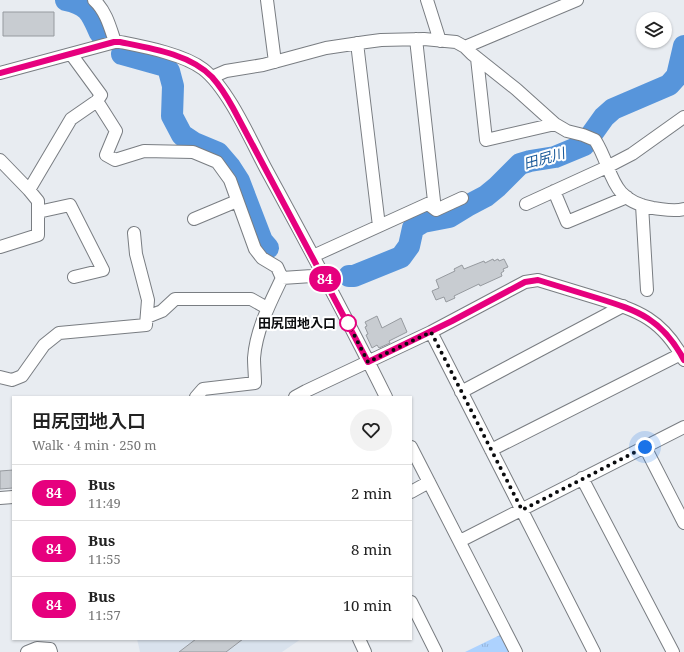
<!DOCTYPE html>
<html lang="en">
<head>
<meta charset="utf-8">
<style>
  :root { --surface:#fff; --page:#f2f2f2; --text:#222; --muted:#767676; --line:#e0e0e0 }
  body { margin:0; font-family:"Noto Serif","Noto Sans JP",serif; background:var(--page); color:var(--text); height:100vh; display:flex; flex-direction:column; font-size:15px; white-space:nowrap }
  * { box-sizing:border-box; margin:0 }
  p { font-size:13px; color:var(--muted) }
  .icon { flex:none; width:22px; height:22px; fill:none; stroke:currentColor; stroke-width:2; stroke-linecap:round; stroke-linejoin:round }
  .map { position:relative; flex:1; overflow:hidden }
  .details { position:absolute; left:12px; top:396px; width:400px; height:244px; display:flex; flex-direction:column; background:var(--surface); border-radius:0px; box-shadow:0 1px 3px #0004 }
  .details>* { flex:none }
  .badge { padding:0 8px; border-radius:13px; font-size:14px; line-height:26px }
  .controls { position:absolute; left:636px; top:12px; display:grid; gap:8px }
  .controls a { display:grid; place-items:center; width:36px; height:36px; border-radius:50%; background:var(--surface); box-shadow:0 1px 3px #0004; font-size:20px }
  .you { position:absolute; width:20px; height:20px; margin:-10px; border:3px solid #fff; border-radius:50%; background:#1a73e8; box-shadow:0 0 0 6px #1a73e833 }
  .map>.badge { position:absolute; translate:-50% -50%; box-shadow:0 0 0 2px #fff }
  .round { display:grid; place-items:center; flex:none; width:42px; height:42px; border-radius:21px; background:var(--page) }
  .summary { display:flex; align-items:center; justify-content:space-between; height:68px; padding:0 20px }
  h1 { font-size:19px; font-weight:600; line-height:30px }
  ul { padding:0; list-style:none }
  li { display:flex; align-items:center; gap:12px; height:56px; padding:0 20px; border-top:1px solid var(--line) }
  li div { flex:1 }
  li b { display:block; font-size:15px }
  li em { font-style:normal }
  li .badge { min-width:44px; font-weight:700; text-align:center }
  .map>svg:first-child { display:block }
  .built { fill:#d9e2ed }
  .park { fill:url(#park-tufts) }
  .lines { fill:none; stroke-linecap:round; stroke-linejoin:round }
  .river { stroke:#5795db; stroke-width:22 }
  .building { fill:#c8ccd1; stroke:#969a9f }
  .minor-casing { stroke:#797d82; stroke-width:14 }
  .minor { stroke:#fff; stroke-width:12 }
  .line-casing { stroke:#fff; stroke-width:9 }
  .line { stroke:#e6007e; stroke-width:6 }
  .walk { stroke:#0b0c0e; stroke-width:4; stroke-dasharray:0 7.2 }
  .stop-dot { fill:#fff; stroke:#e6007e; stroke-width:2 }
  .labels { text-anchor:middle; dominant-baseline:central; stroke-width:4; stroke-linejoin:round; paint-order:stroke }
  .stop-label { font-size:13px; font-weight:bold; fill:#0b0c0e; stroke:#fff; text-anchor:end }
  .water-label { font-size:14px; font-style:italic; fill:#175798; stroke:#fff }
</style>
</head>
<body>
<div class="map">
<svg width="684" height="652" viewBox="0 0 684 652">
  <defs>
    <pattern id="park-tufts" width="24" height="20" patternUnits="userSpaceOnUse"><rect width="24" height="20" fill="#add2fe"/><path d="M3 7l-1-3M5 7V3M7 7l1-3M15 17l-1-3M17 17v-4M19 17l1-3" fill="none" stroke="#94b3d8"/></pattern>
  </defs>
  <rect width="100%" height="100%" fill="#e8ecf1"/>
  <!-- built -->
  <path class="built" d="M137,639H301L282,652H140Z"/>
  <!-- park -->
  <path class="park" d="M500,635L509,652H465Z"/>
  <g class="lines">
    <!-- river -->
    <path class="river" d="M66,0C89,5 91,13 100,33
      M122,54L165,66L169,71L173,86L172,116L182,135L194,143L218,153L230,167L239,181L262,241L268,248
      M349,276H354L401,257L409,246L413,228L423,222L449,217L467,206L486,196L497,187L520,164L530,161L555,157L584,145L604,117L613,109L669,85L677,76L684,46"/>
  </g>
  <!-- building -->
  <path class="building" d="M3,12H54V36H3Z
    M493,259L494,261L498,259L499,261L504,259L508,267L503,269L504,271L501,273L502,276L480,286L479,284L454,296L455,298L446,302L444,297L436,300L432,291L439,288L436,280L455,271L454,269L462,265L464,269L484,261L485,263Z
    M377,316L382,328L401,318L407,332L389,341L390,343L379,348L377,345L372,348L366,335L368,334L365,327L367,326L365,322Z
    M13,470V488L0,489V471Z
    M196,639H243L226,652H179Z"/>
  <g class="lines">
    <defs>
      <path id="minor" d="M94,0C106,11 110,27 115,42
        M267,0L275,62
        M427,0L440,41
        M357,43L379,226
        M465,47L577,0
        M71,54L101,95L97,101
        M477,58L486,140L555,124
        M0,73L115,42H120C145,47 183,54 203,69C228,88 251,141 266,169C307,244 348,320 386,397
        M212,77L226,71L263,65L326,48L366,42L381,40L424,39L456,42L465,47L472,54L516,89L555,124L567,131L583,135L595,140C614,170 608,200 653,208C664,209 673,212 684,209
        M0,160L29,190
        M554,191L567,222L627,197
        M428,204L436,210L462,198
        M526,204L607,167L632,154L684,117
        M642,205L647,290
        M38,212L70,205L103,270L74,277
        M194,219L237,201
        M0,247L38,235V201L29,190L71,119L97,101L116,131L106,155L115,160L144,151L193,152L217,162L230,180L255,249L262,258L277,267L282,278C270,303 256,330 254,358C254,366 255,375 255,383L203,389L196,397
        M313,256L434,201L416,39
        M282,278L312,276L321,272
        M147,317L162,311L175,299H251L267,308
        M431,332L594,652
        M0,377L12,380L22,376L44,345L59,333L146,325L148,300L136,254L134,233
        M461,392L623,306
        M295,397L306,391L431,332L525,282L538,280C558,286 577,292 597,298C639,311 662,319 684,360
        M411,447L516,652
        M645,447L684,523
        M491,450L681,354
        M582,478L673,652
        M411,492L429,482
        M0,498L13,497
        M460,541L684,427
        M411,602L436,652
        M359,639L365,652
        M27,652L37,648L50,649L51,652"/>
    </defs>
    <!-- minor casing -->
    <use href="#minor" class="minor-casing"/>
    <!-- minor -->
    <use href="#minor" class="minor"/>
  </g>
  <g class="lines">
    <defs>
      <path id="line" d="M0,73L114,42H120C150,48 190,54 212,77C220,86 227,97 233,108L368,362L452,321L525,282L538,280C558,286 577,292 597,298C639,311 662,319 684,360"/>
    </defs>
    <!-- line casing -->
    <use href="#line" class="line-casing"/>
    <!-- line -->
    <use href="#line" class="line"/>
    <!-- walk -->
    <path class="walk" d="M348,323L368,362L431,332L522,510L645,447"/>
  </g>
  <!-- markers -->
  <circle class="stop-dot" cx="348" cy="323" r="8"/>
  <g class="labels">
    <!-- stop labels -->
    <g class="stop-label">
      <text x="336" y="323">田尻団地入口</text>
    </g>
    <!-- water labels -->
    <g class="water-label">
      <text transform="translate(544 158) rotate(-16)">田尻川</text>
    </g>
  </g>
</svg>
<div class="controls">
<a><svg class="icon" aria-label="layers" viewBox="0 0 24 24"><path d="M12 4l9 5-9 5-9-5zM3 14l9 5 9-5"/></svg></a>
</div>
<div class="you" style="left:645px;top:447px"></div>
<b class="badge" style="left:325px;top:279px;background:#e6007e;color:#fff">84</b>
<section class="details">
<div class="summary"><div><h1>田尻団地入口</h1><p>Walk · 4 min · 250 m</p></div><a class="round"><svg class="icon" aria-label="heart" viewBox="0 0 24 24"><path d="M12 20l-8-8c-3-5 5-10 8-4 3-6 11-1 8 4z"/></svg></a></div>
<ul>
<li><span class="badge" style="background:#e6007e;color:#fff">84</span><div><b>Bus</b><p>11:49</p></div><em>2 min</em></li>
<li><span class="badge" style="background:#e6007e;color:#fff">84</span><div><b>Bus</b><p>11:55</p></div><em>8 min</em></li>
<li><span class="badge" style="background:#e6007e;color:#fff">84</span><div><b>Bus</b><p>11:57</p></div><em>10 min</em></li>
</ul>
</section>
</div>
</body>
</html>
